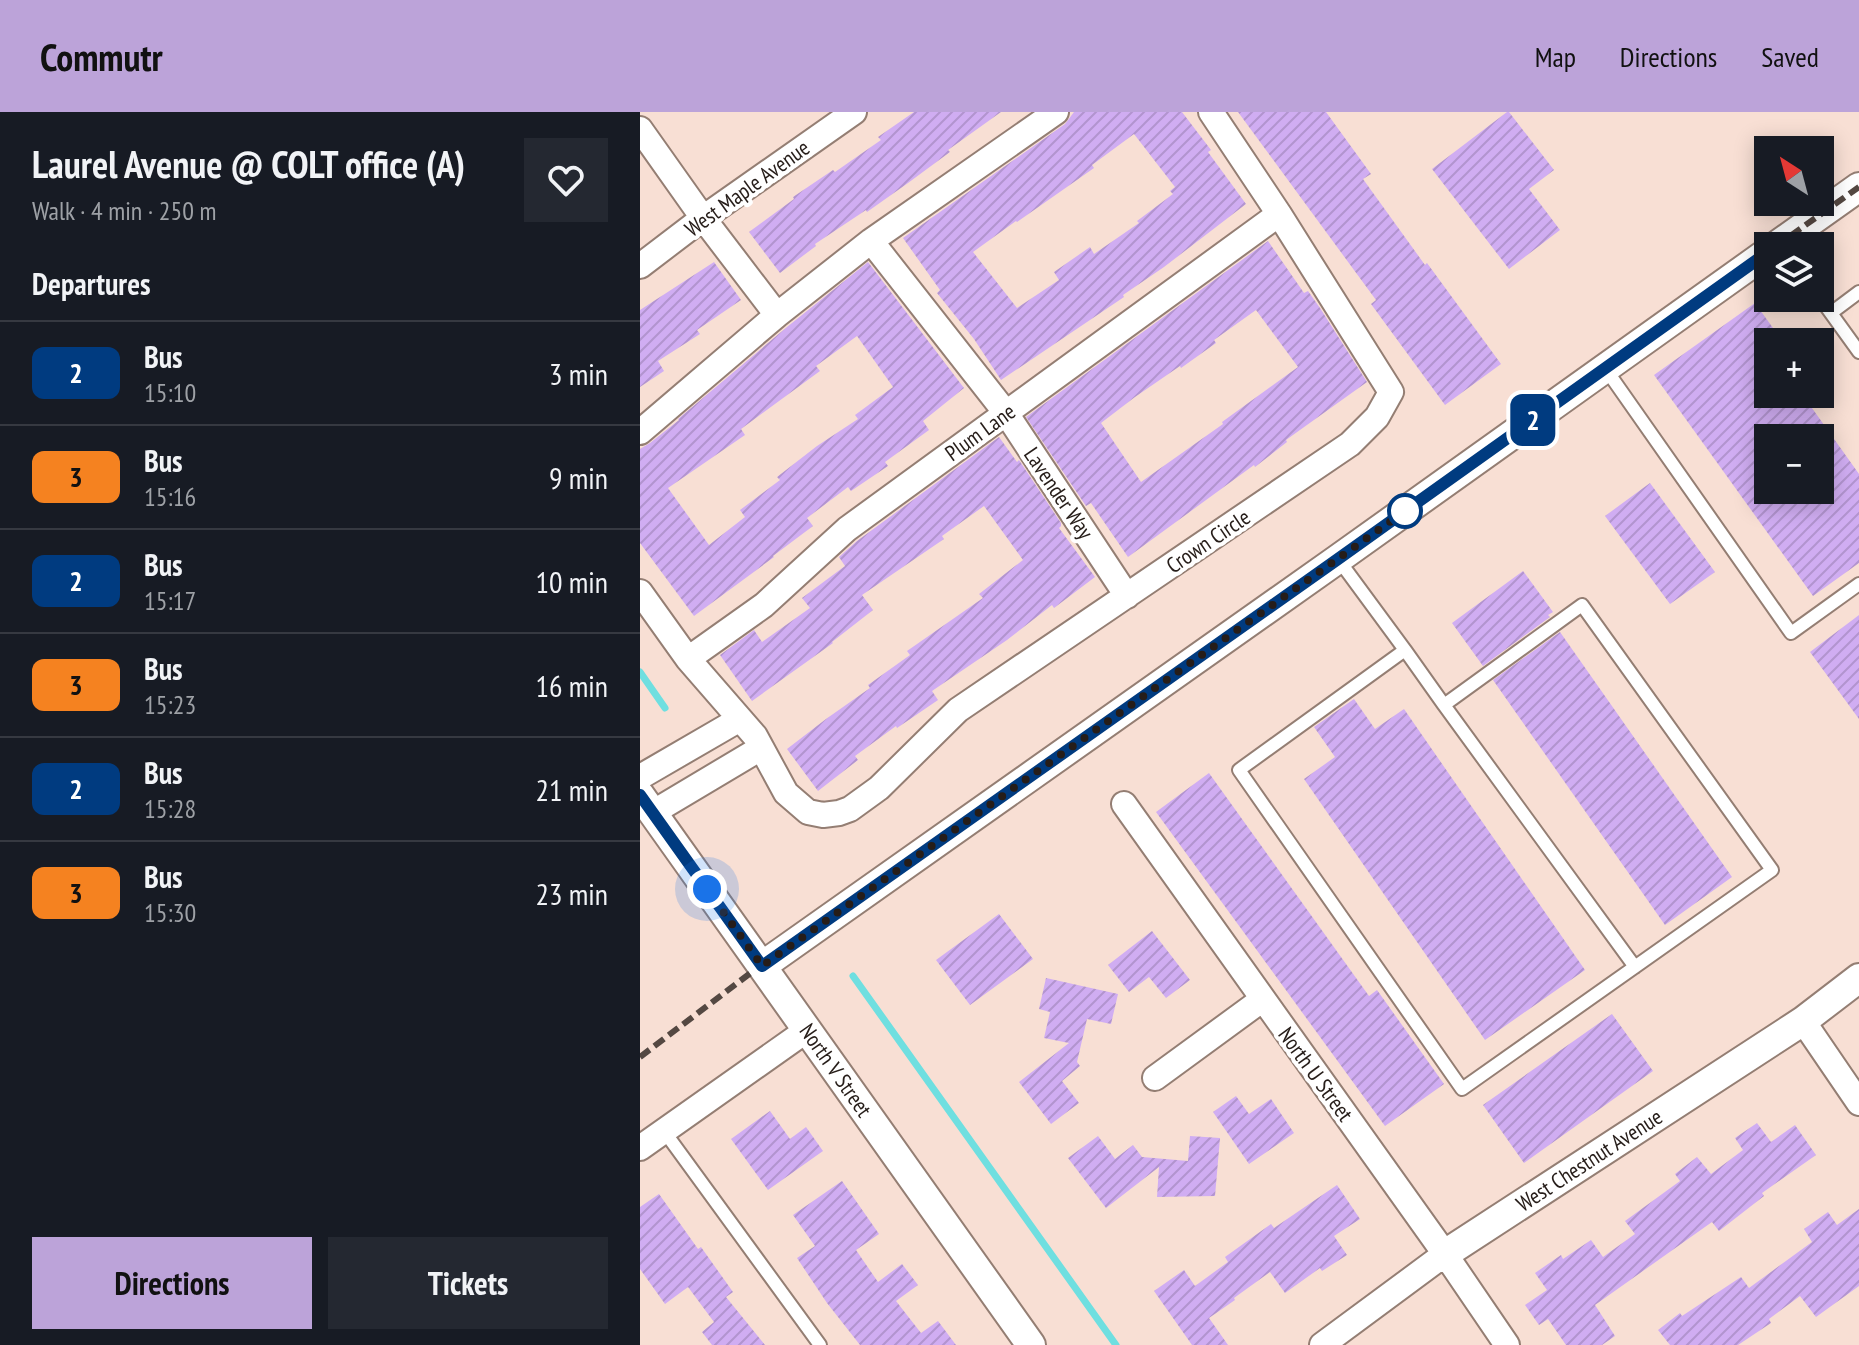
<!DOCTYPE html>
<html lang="en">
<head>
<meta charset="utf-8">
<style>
  :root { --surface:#171b24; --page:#242831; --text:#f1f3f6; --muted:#9ea1a6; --line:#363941; --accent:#bca3d9 }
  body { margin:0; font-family:"PT Sans Narrow",sans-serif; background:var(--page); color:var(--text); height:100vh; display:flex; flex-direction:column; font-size:30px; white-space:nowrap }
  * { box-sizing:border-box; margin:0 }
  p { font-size:26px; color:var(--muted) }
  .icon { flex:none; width:44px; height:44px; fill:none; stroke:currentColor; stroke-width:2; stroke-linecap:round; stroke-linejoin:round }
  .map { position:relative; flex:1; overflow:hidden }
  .panel { display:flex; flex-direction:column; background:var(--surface); width:640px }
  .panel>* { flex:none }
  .badge { padding:0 16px; border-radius:12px; font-size:28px; line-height:52px }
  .needle { width:52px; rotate:324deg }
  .controls { position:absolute; left:1114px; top:24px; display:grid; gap:16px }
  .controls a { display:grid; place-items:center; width:80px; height:80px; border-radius:0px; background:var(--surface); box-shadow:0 4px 20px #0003; font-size:40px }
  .you { position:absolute; width:40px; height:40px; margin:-20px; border:6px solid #fff; border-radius:50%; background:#1a73e8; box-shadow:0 0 0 12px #1a73e833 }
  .map>.badge { position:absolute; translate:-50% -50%; box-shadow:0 0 0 4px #fff }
  h2 { padding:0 32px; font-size:30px; line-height:72px }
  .round { display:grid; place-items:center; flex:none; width:84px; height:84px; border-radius:0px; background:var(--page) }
  .head { display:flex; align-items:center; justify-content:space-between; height:136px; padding:0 32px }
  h1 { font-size:38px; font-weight:800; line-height:60px }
  .button { display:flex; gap:16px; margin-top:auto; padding:16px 32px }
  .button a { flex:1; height:92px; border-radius:0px; background:var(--accent); color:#111; font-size:32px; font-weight:800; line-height:92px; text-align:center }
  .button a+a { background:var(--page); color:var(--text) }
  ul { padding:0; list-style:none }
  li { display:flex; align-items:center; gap:24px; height:104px; padding:0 32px; border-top:2px solid var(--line) }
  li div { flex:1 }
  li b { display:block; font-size:30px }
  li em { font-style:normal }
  li .badge { min-width:88px; font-weight:700; text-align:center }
  header { display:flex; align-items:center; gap:48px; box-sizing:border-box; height:112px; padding:0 40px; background:var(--accent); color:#111 }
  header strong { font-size:38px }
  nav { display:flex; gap:44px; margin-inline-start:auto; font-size:28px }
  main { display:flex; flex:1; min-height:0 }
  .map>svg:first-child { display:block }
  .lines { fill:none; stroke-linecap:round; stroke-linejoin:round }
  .stream { stroke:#6fdfe0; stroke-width:7 }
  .building { fill:url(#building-hatch); fill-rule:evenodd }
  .service-casing { stroke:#947e73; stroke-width:16 }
  .minor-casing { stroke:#947e73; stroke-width:28 }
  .tertiary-casing { stroke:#947e73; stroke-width:32 }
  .service { stroke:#fff; stroke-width:12 }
  .minor { stroke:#fff; stroke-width:24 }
  .tertiary { stroke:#fff; stroke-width:28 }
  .rail { stroke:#544842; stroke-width:6; stroke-dasharray:12 6; stroke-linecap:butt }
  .line-casing { stroke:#fff; stroke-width:18 }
  .line { stroke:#003b80; stroke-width:12 }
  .walk { stroke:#261d19; stroke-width:8; stroke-dasharray:0 14.4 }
  .stop-dot { fill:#fff; stroke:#003b80; stroke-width:4 }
  .labels { text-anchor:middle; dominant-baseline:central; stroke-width:8; stroke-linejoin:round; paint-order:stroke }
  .street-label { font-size:22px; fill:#261d19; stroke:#fff }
</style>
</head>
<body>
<header>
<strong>Commutr</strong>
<nav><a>Map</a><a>Directions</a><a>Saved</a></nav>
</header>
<main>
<section class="panel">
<div class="head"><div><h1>Laurel Avenue @ COLT office (A)</h1><p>Walk · 4 min · 250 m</p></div><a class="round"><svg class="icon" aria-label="heart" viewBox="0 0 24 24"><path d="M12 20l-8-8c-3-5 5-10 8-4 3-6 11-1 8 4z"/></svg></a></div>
<h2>Departures</h2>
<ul>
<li><span class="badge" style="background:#003b80;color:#fff">2</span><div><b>Bus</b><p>15:10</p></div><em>3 min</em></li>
<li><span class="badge" style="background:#f58220;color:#111">3</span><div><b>Bus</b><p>15:16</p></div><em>9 min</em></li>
<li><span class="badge" style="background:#003b80;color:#fff">2</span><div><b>Bus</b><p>15:17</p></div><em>10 min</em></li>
<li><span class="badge" style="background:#f58220;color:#111">3</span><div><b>Bus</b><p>15:23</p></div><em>16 min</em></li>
<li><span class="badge" style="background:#003b80;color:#fff">2</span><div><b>Bus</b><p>15:28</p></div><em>21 min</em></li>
<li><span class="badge" style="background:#f58220;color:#111">3</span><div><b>Bus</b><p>15:30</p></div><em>23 min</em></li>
</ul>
<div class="button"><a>Directions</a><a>Tickets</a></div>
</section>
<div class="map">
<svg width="1219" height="1233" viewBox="0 0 1219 1233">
  <defs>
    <pattern id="building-hatch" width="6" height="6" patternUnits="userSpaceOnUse" patternTransform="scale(2)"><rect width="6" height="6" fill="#d0adf2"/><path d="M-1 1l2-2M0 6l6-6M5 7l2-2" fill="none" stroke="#b294cf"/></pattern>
  </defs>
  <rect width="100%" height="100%" fill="#f8dfd4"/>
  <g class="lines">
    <!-- stream -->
    <path class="stream" d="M0,560L25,596
      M213,864L476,1233"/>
  </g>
  <!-- building -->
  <path class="building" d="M274,0H361L308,38L310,40L268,71L227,100L226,98L175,132L176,134L140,161L109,120L154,87L153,85L193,58L195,60L241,28L238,25Z
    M434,0H542L571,38L568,40L606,92L524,155L483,183L484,185L361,268L334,227L297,181L300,178L263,126L425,12ZM494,22L535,75L530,79L533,82L497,109L499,111L454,142L450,135L414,160L419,168L377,196L333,140L376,109L377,110L454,56L452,53Z
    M598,0H686L731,62L723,67L785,153L787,151L861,252L805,293L731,192L736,188Z
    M867,0H869L914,58L889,77L920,118L869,157L792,57Z
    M628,129L664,181L668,179L680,196L727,270L646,328L647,330L615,355L614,353L488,445L451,391L446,394L386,305ZM616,198L658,255L582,310L583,312L501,370L461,311L495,285L540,254L541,256L576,231L574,228Z
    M74,150L101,188L57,218L60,222L18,249L24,259L0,275V198Z
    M228,150L324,276L283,309L289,318L245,350L248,354L211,379L208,375L167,406L173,414L133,444L134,445L54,504L0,431V337L10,331L39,308L38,307L147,215ZM217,224L253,275L215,303L218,307L177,334L137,365L140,368L100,398L105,405L69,433L28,376L105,323L101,317L180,259L176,254Z
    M1115,191L1143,230H1128V282H1162L1219,362V451L1173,484L1014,263ZM1128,326H1180V378H1128Z
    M359,325L377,350L379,348L421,411V414L419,416L455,465L414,496L412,493L367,528L292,579L298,588L257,616L256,614L215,644L218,648L178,679L147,637L186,607L230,576L228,573L270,543L267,539L343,486L339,482L383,448L344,394L302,424L304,427L222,483L233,498L192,530L193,531L112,589L80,543L114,518L122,530L170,496L162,486L205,454L199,445L217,429Z
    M1010,371L1075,460L1030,492L965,404Z
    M883,459L913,500L908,503L910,505L843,554L812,511Z
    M1219,503V607L1170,540Z
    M920,520L1092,765L1025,813L853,568Z
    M714,587L735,617L764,597L945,858L845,928L664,667L695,645L674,615Z
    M569,661L729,884L737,878L804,972L745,1014L516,700Z
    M359,802L393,847L330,893L296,848Z
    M512,819L550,868L526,886L509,865L489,880L468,853Z
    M406,866L478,882L471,912L447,907L437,950L440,954L422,969L439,991L411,1012L379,970L429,931L404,926L410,900L399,897Z
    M972,902L1013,959L884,1051L843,993Z
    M596,984L609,1002L631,987L654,1021L609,1052L573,1000Z
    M130,999L150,1027L166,1015L183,1039L128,1078L91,1027Z
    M1117,1011L1131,1030L1155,1013L1176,1043L1122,1081L1124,1084L1079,1119L1072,1110L955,1193L975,1224L962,1233H926L908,1207L899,1213L885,1193L907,1178L895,1161L921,1143L923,1147L951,1128L963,1145L995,1122L985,1109L1040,1069L1035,1062L1057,1045L1071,1062L1103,1038L1095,1026Z
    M458,1024L475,1047L493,1033L502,1045L548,1049L550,1024L580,1026L575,1084L517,1085L519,1055L466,1096L428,1046Z
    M202,1069L239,1122L216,1138L238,1170L262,1152L278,1173L256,1189L281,1221L298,1209L316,1233H220L187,1191L157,1146L175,1134L153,1103Z
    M697,1073L720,1107L694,1124L707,1143L682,1159L680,1156L645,1181L630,1160L594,1186L595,1188L569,1206L588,1233H552L514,1179L544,1158L555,1174L588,1150L585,1145L631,1112L634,1116Z
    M19,1082L58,1137L61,1135L93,1180L86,1185L125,1233H72L62,1220L74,1210L48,1175L25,1192L0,1157V1095Z
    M1219,1097V1174L1176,1205L1160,1184L1129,1207L1131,1211L1098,1233H1030L1018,1218L1040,1201L1042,1204L1101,1165L1109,1176L1172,1130L1164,1117L1188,1100L1197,1113Z"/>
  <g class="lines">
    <defs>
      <path id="service" d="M1180,186L1219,240
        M1191,201L1219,180
        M965,256L1151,521L1219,472
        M698,447L765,538
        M942,493L1132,758L822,977L599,658L765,538L804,593Z
        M804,593L995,855
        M24,1019L180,1233"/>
      <path id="minor" d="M0,17L63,106L137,203
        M231,129L366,301L487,484
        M0,154L63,106L214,0
        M0,320L137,203L231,129L416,0
        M0,480L48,547L115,624L146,681L168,700L183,703L199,701L210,697L239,676L318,598L710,332L737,305L751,280L639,102L571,0
        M48,547L124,493L207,417L639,102
        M0,665L100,607
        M484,692L805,1142L867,1233
        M12,701L121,636
        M1163,909L1219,991
        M515,966L623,887
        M0,1036L167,918
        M682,1233L805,1142"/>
      <path id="tertiary" d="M1136,134L1219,75
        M0,683L391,1233
        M122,854L698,447L1128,140
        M805,1142L1163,909L1219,866"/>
    </defs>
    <!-- service casing -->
    <use href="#service" class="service-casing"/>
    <!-- minor casing -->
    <use href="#minor" class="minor-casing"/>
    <!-- tertiary casing -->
    <use href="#tertiary" class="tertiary-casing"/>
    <!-- service -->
    <use href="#service" class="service"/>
    <!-- minor -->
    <use href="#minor" class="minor"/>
    <!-- tertiary -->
    <use href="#tertiary" class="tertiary"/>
    <!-- rail -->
    <path class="rail" d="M1136,134L1219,75
      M0,945L150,831L698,447L1128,140"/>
  </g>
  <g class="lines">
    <defs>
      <path id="line" d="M0,683L122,854L698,447L1128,140"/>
    </defs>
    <!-- line casing -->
    <use href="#line" class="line-casing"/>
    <!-- line -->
    <use href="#line" class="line"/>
    <!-- walk -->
    <path class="walk" d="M67,777L122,854L771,395L765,399"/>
  </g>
  <!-- markers -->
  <circle class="stop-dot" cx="765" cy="399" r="16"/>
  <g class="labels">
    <!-- street labels -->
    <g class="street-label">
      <text transform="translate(107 76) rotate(-36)">West Maple Avenue</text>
      <text transform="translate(340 320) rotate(-36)">Plum Lane</text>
      <text transform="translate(419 381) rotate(56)">Lavender Way</text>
      <text transform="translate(568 429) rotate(-34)">Crown Circle</text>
      <text transform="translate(196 958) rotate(55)">North V Street</text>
      <text transform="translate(676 962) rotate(54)">North U Street</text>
      <text transform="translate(949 1048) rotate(-33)">West Chestnut Avenue</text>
    </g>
  </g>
</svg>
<div class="controls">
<a><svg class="needle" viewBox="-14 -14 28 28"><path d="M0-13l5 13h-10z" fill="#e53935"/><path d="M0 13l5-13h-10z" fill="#9ea1a6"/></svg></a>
<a><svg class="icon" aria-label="layers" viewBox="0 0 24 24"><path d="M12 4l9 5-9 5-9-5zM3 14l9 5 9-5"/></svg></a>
<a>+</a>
<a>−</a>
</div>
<div class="you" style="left:67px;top:777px"></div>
<b class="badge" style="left:893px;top:308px;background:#003b80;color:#fff">2</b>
</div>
</main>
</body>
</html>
